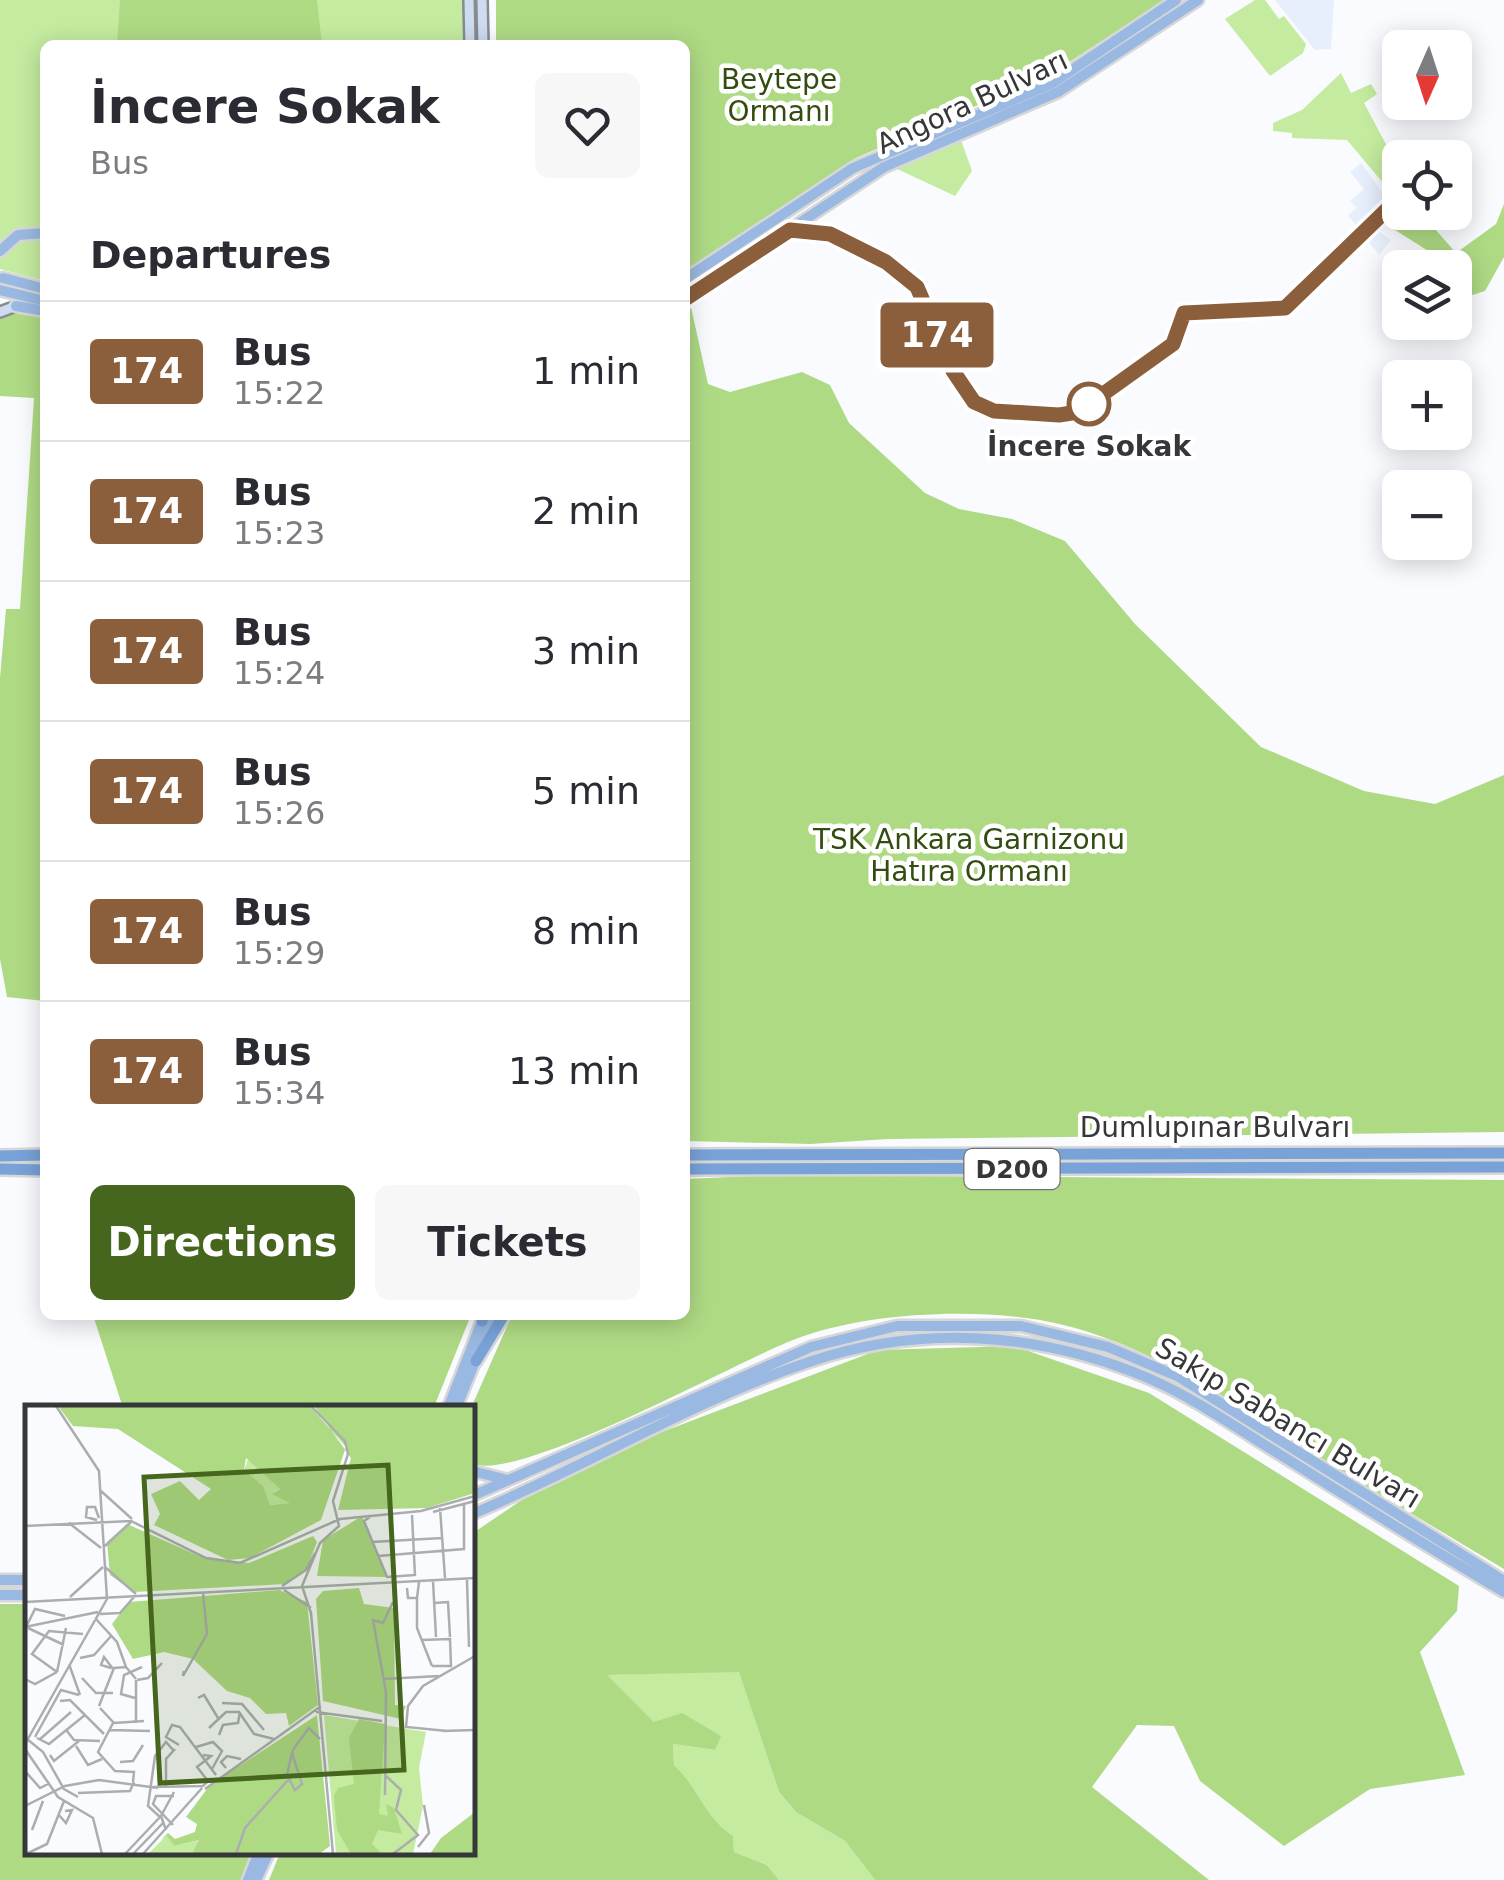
<!DOCTYPE html>
<html lang="en">
<head>
<meta charset="utf-8">
<style>
  :root { --surface:#fff; --page:#f7f7f7; --text:#2b2b33; --muted:#7c7c81; --line:#e1e1e2; --accent:#45661c }
  body { margin:0; font-family:"DejaVu Sans",sans-serif; background:var(--page); color:var(--text); height:100vh; display:flex; flex-direction:column; font-size:38px; white-space:nowrap }
  * { box-sizing:border-box; margin:0 }
  p { font-size:32px; color:var(--muted) }
  .icon { flex:none; width:55px; height:55px; fill:none; stroke:currentColor; stroke-width:2; stroke-linecap:round; stroke-linejoin:round }
  .map { position:relative; flex:1; overflow:hidden }
  .sheet { position:absolute; left:40px; top:40px; width:650px; height:1280px; display:flex; flex-direction:column; background:var(--surface); border-radius:15px; box-shadow:0 5px 25px #0003 }
  .sheet>* { flex:none }
  .badge { padding:0 20px; border-radius:8px; font-size:35px; line-height:65px }
  .needle { width:65px; rotate:183deg }
  .controls { position:absolute; left:1382px; top:30px; display:grid; gap:20px }
  .controls a { display:grid; place-items:center; width:90px; height:90px; border-radius:15px; background:var(--surface); box-shadow:0 5px 25px #0003; font-size:50px }
  .map>.badge { position:absolute; translate:-50% -50%; box-shadow:0 0 0 5px #fff }
  h2 { padding:0 50px; font-size:38px; line-height:90px }
  .round { display:grid; place-items:center; flex:none; width:105px; height:105px; border-radius:15px; background:var(--page) }
  .summary { display:flex; align-items:center; justify-content:space-between; height:170px; padding:0 50px }
  h1 { font-size:48px; font-weight:800; line-height:75px }
  .primary-button { display:flex; gap:20px; margin-top:auto; padding:20px 50px }
  .primary-button a { flex:1; height:115px; border-radius:15px; background:var(--accent); color:#fff; font-size:40px; font-weight:800; line-height:115px; text-align:center }
  .primary-button a+a { background:var(--page); color:var(--text) }
  ul { padding:0; list-style:none }
  li { display:flex; align-items:center; gap:30px; height:140px; padding:0 50px; border-top:2px solid var(--line) }
  li div { flex:1 }
  li b { display:block; font-size:38px }
  li em { font-style:normal }
  li .badge { min-width:110px; font-weight:700; text-align:center }
  .map>svg:first-child { display:block }
  .built { fill:#e6effb }
  .green { fill:#c4eb9f }
  .forest { fill:#afda84 }
  .lines { fill:none; stroke-linecap:round; stroke-linejoin:round }
  .secondary-casing { stroke:#878b8f; stroke-width:14 }
  .primary-casing { stroke:#d7d7d7; stroke-width:15 }
  .trunk-casing { stroke:#d7d7d7; stroke-width:16 }
  .secondary { stroke:#cddcf1; stroke-width:9 }
  .primary { stroke:#9ab9e2; stroke-width:10 }
  .trunk { stroke:#78a2d8; stroke-width:11 }
  .line-casing { stroke:#fff; stroke-width:22 }
  .line { stroke:#8b5e3c; stroke-width:15 }
  .stop-dot { fill:#fff; stroke:#8b5e3c; stroke-width:5 }
  .labels { text-anchor:middle; dominant-baseline:central; stroke-width:9; stroke-linejoin:round; paint-order:stroke }
  .shield { fill:#fff; stroke:#727374; stroke-width:2.5 }
  .shield-label { font-size:25px; font-weight:bold; fill:#363739 }
  .park-label { font-size:28px; fill:#334d10; stroke:#fff }
  .street-label { font-size:28px; fill:#363739; stroke:#fff }
  .stop-label { font-size:28px; font-weight:bold; fill:#363739; stroke:#fff }
  .inset-road { fill:none; stroke:#abadaf; stroke-width:2.5 }
  .view { fill:#45661c; fill-opacity:0.15; stroke:#45661c; stroke-width:5 }
  .inset-edge { fill:none; stroke:#363739; stroke-width:5 }
</style>
</head>
<body>
<div class="map">
<svg width="1504" height="1880" viewBox="0 0 1504 1880">
  <rect width="100%" height="100%" fill="#f9fbfe"/>
  <!-- built -->
  <path class="built" d="M1275,0H1334L1331,49L1315,50Z
    M1361,163L1390,203L1368,224L1391,240L1379,255L1348,215L1357,208L1350,201L1364,189L1350,172Z"/>
  <!-- green -->
  <path class="green" d="M0,0H464L466,45H45V281L0,269Z
    M1255,0H1265L1279,19L1284,16L1306,44L1303,53L1270,76L1225,19Z
    M1341,73L1351,93L1371,84L1377,94L1364,103L1397,165L1400,191L1394,196L1347,140L1292,138V133L1273,131V123L1302,110Z
    M961,140L972,171L955,196L895,168Z
    M739,1671L779,1792L796,1812L845,1841L875,1880H779L767,1865L734,1852L733,1836C702,1814 700,1789 674,1765L673,1744L715,1750L655,1723L605,1675Z"/>
  <!-- forest -->
  <path class="forest" d="M120,0H317L322,45H117Z
    M496,0H1165L1054,72L856,158L685,271V45H496Z
    M1400,201V212L1421,213L1456,253L1496,224L1504,204V257L1485,291L1463,298L1455,268L1381,221Z
    M691,307L708,384L730,392L802,372L830,385L849,423L925,493L959,509L1012,519L1065,541L1135,624L1261,747L1364,791L1435,804L1504,775V1132L888,1139L810,1144L685,1141V311Z
    M12,311L45,316V1001L7,997L0,959V678L6,609H20L34,398L0,396V319Z
    M776,1175L1504,1180V1569C1437,1529 1370,1489 1303,1448C1221,1396 1138,1337 1040,1320C967,1308 862,1313 793,1340C734,1363 523,1481 473,1464L471,1408L512,1315H685V1179Z
    M93,1315H471L434,1407L123,1408Z
    M1014,1346L1149,1393L1459,1586L1457,1611L1420,1652L1465,1775L1370,1789L1284,1846L1200,1781L1174,1726L1137,1725L1092,1787L1209,1880H875L845,1841L796,1812L779,1792L739,1672L607,1675L654,1722L682,1713L721,1736L715,1750L673,1744L674,1765C700,1789 702,1814 733,1836L734,1852L767,1865L779,1880H269L280,1853L472,1852L473,1533L532,1493L646,1438L878,1350Z
    M0,1604H27L28,1852L253,1853L242,1880H0Z"/>
  <g class="lines">
    <defs>
      <path id="secondary" d="M469,0L470,45
        M482,0L483,45
        M0,312L16,306"/>
      <path id="primary" d="M0,251L18,235L45,233
        M3,278L45,289
        M685,279L853,168L1051,84L1176,0
        M0,290L45,301
        M685,299L884,167L1058,92L1198,0
        M16,306L45,311
        M448,1408L484,1316
        M456,1408L494,1315
        M472,1471L504,1479
        M472,1496L811,1347L897,1326H1021L1108,1347L1179,1377L1504,1581
        M472,1514C586,1467 692,1401 809,1362C921,1324 1040,1332 1148,1378C1199,1400 1245,1434 1292,1462C1362,1506 1433,1550 1504,1592
        M0,1580H28
        M0,1595H28
        M248,1880L259,1852
        M256,1880L269,1852"/>
      <path id="trunk" d="M685,1155L1504,1153
        M0,1156L45,1155
        M0,1169L45,1170
        M685,1169L1504,1167
        M482,1321L484,1315
        M476,1361L504,1315"/>
    </defs>
    <!-- secondary casing -->
    <use href="#secondary" class="secondary-casing"/>
    <!-- primary casing -->
    <use href="#primary" class="primary-casing"/>
    <!-- trunk casing -->
    <use href="#trunk" class="trunk-casing"/>
    <!-- secondary -->
    <use href="#secondary" class="secondary"/>
    <!-- primary -->
    <use href="#primary" class="primary"/>
    <!-- trunk -->
    <use href="#trunk" class="trunk"/>
  </g>
  <g class="lines">
    <defs>
      <path id="line" d="M685,299L790,230L830,234L886,262L917,287L953,371L974,402L994,411L1059,415L1078,412L1173,344L1184,313L1285,308L1400,197"/>
    </defs>
    <!-- line casing -->
    <use href="#line" class="line-casing"/>
    <!-- line -->
    <use href="#line" class="line"/>
  </g>
  <!-- markers -->
  <circle class="stop-dot" cx="1089" cy="404" r="20"/>
  <g class="labels">
    <!-- shield labels -->
    <rect class="shield" x="964.5" y="1149" width="95" height="40" rx="8"/>
    <g class="shield-label">
      <text x="1012" y="1169">D200</text>
    </g>
    <!-- park labels -->
    <g class="park-label">
      <text x="779" y="79">Beytepe<tspan x="779" dy="32">Ormanı</tspan></text>
      <text x="969" y="839">TSK Ankara Garnizonu<tspan x="969" dy="32">Hatıra Ormanı</tspan></text>
    </g>
    <!-- street labels -->
    <g class="street-label">
      <text transform="translate(972 102) rotate(-25)">Angora Bulvarı</text>
      <text x="1215" y="1127">Dumlupınar Bulvarı</text>
      <text transform="translate(1288 1423) rotate(31)">Sakıp Sabancı Bulvarı</text>
    </g>
    <!-- stop labels -->
    <g class="stop-label">
      <text x="1089" y="446">İncere Sokak</text>
    </g>
  </g>
  <!-- overview -->
  <g transform="translate(25 1405)">
    <rect width="450" height="450" fill="#f9fbfe"/>
    <path d="M224,52L255,84L249,87L267,98L245,100L237,81L219,65ZM299,310L401,327L394,363L398,401L388,449H311ZM142,430L149,441L175,435L167,449H123Z" fill="#c4eb9f"/>
    <path d="M33,1H285L321,42L296,115L225,153L203,155L129,120L135,109L126,89L155,76L174,95L186,84L93,24L48,21ZM221,53L255,84L247,89L265,98L245,100L238,81L219,65ZM289,1H450V88L402,103L313,105L326,53ZM337,111L361,172L292,171L298,135ZM102,119L174,151L224,158L288,131L292,137L282,163L260,179L109,187L85,170L82,137ZM334,183L339,199L369,203L370,300L381,301L376,314L298,296L291,194L298,186ZM254,185L282,197L293,300L264,321L261,308L241,309L225,293L202,286L168,254L139,247L108,254L87,219L104,197ZM292,310L305,441L294,449H167L174,435L149,441L142,431L136,435L143,428L150,434L170,427L172,419L161,412L185,380ZM334,314L360,319L354,409L363,411L361,399L369,403L377,429L353,425L347,439L357,449H326L312,425L309,391L313,383L329,379L324,333ZM450,407V449H405L416,433Z" fill="#afda84" fill-rule="evenodd"/>
    <path class="inset-road" d="M286,1L320,36L323,49L308,96L314,121L295,138L277,181L286,208L308,449M76,86L107,114M415,103L420,173M408,107L450,96M387,110L390,171M345,112L339,116L362,172L390,170M72,115L61,112L62,102H70L74,113M44,118L76,143M0,121L106,116L181,153L215,158L315,114L396,106L450,91M347,137L417,133M80,141L106,117M353,151L439,144V100M80,162L111,189M442,175L444,242M408,176L411,232M257,181L281,165L290,148M382,183L383,193H392L394,177M259,185L286,203M45,192L78,162M392,193V223L407,261M0,197L450,173M409,198L423,197L425,232M75,209L95,208L109,192M70,213L92,237L101,262M0,222L73,207M1,222L10,204L40,211M3,223L39,240M396,235L425,234L426,261H407M55,253L69,250L87,230M44,259L55,290M86,263L76,260L79,252L88,264M159,266L158,271L182,229L178,188M32,267L7,249L24,226L58,229M32,267L41,223M57,273L71,288H88M0,274L10,279L32,267M359,274L414,271M112,275L123,273L137,258M110,293L96,289L99,270L117,262M173,293L179,290L193,313M35,296L45,295L79,329M197,298L217,299L239,325M74,301L89,263L101,262L111,274M75,303L89,318L119,316M291,307L357,316M88,318L73,347L90,366L109,367L108,377M111,318V275M184,323L201,307H214L229,329L249,334M85,325L125,326M42,326L49,335L75,336M417,326L450,325M422,326L381,322L383,301L398,281L450,251M194,330L198,320L213,318L215,307M10,332L36,285L54,290M12,333L24,339L60,310M2,334L18,347L39,384L53,392M14,335L46,307M0,339L82,194L74,66L31,1M154,340L141,332L147,320L155,322L191,370M51,341L63,360L77,354M171,342L188,337L197,346L187,364M0,344L33,392L68,413L77,449M267,348L277,379L270,385L262,370L266,352L267,348L269,343L284,323L295,334M25,350L29,356L54,336M178,350L186,351L172,362L183,376M95,357L108,356L118,340M201,363L196,357L202,351L216,354M0,366L15,383L25,378M360,370L376,385L371,405L393,430L368,449M141,381V354L150,344M128,382L178,381L184,375M180,384L296,301M53,388L105,386L109,377M360,390L361,287L348,215L358,218L368,197M0,401L40,381L74,375L133,383M33,409L41,418L47,405L40,406M135,412L123,401L130,351L141,337L149,346M148,420L128,399L131,391H149M7,425L18,396M141,425L136,411L149,387M393,442L404,428L399,400M109,448L138,418M1,449L22,439L39,396M100,449L136,411M118,449L177,383M211,449L220,423L263,375"/>
    <path class="view" d="M363,60L379,365L135,378L119,72Z"/>
    <rect width="450" height="450" class="inset-edge"/>
  </g>
</svg>
<div class="controls">
<a><svg class="needle" viewBox="-14 -14 28 28"><path d="M0-13l5 13h-10z" fill="#e53935"/><path d="M0 13l5-13h-10z" fill="#7c7c81"/></svg></a>
<a><svg class="icon" aria-label="locate" viewBox="0 0 24 24"><circle cx="12" cy="12" r="6"/><path d="M12 2v4M12 18v4M2 12h4M18 12h4"/></svg></a>
<a><svg class="icon" aria-label="layers" viewBox="0 0 24 24"><path d="M12 4l9 5-9 5-9-5zM3 14l9 5 9-5"/></svg></a>
<a>+</a>
<a>−</a>
</div>
<b class="badge" style="left:937px;top:335px;background:#8b5e3c;color:#fff">174</b>
<section class="sheet">
<div class="summary"><div><h1>İncere Sokak</h1><p>Bus</p></div><a class="round"><svg class="icon" aria-label="heart" viewBox="0 0 24 24"><path d="M12 20l-8-8c-3-5 5-10 8-4 3-6 11-1 8 4z"/></svg></a></div>
<h2>Departures</h2>
<ul>
<li><span class="badge" style="background:#8b5e3c;color:#fff">174</span><div><b>Bus</b><p>15:22</p></div><em>1 min</em></li>
<li><span class="badge" style="background:#8b5e3c;color:#fff">174</span><div><b>Bus</b><p>15:23</p></div><em>2 min</em></li>
<li><span class="badge" style="background:#8b5e3c;color:#fff">174</span><div><b>Bus</b><p>15:24</p></div><em>3 min</em></li>
<li><span class="badge" style="background:#8b5e3c;color:#fff">174</span><div><b>Bus</b><p>15:26</p></div><em>5 min</em></li>
<li><span class="badge" style="background:#8b5e3c;color:#fff">174</span><div><b>Bus</b><p>15:29</p></div><em>8 min</em></li>
<li><span class="badge" style="background:#8b5e3c;color:#fff">174</span><div><b>Bus</b><p>15:34</p></div><em>13 min</em></li>
</ul>
<div class="primary-button"><a>Directions</a><a>Tickets</a></div>
</section>
</div>
</body>
</html>
